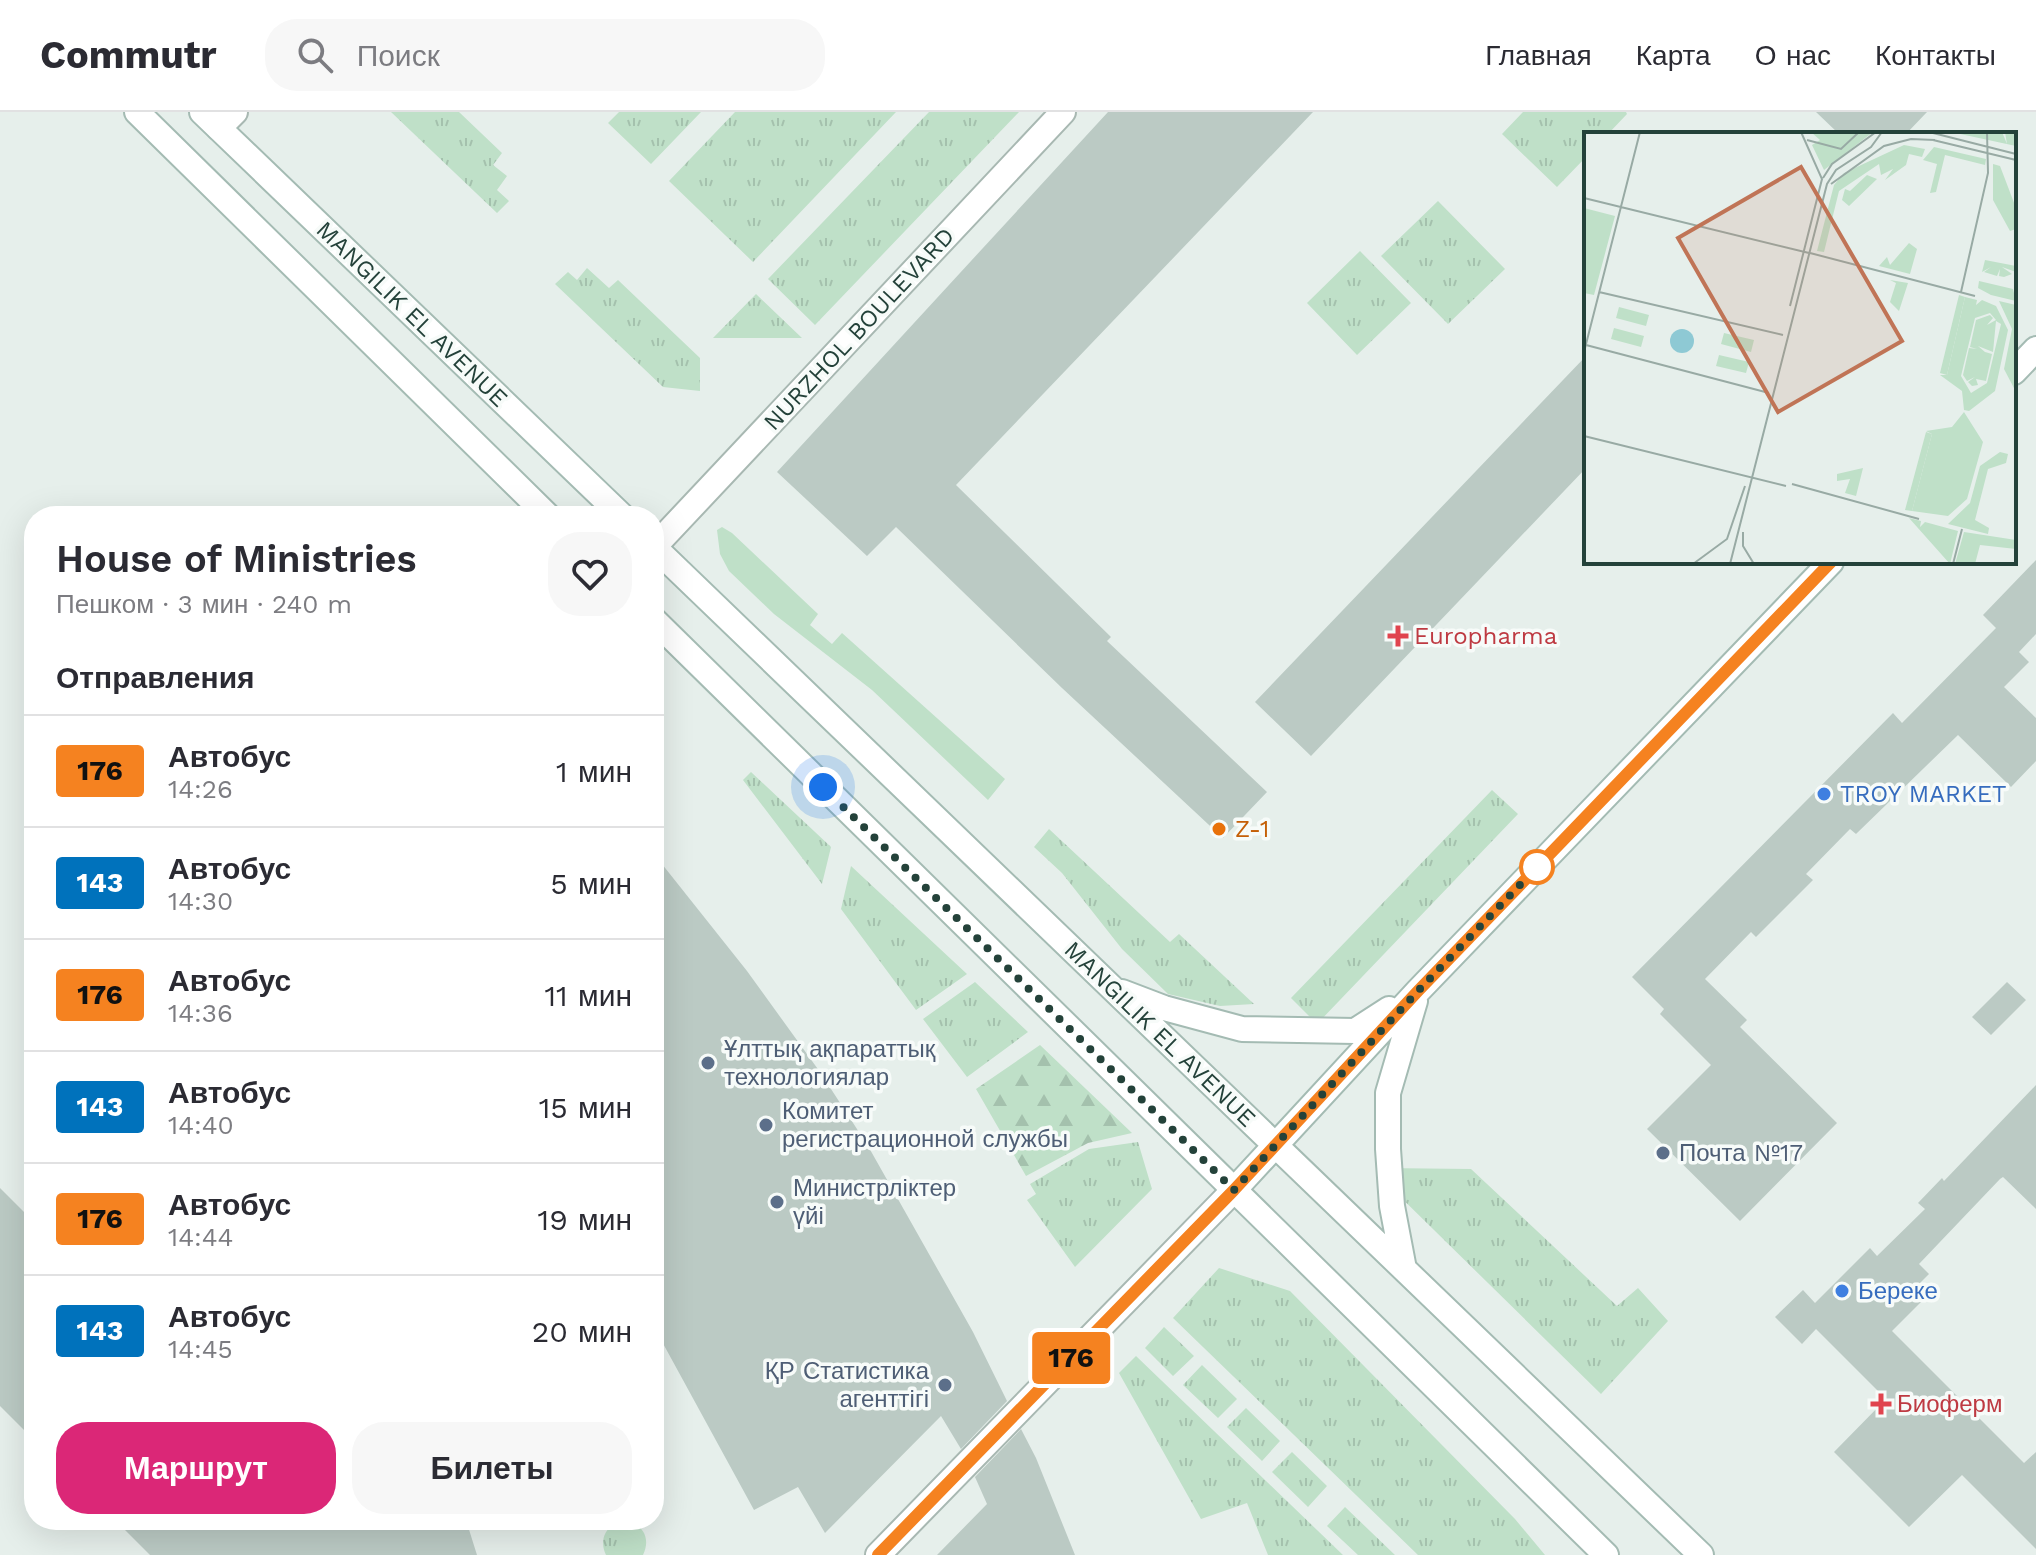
<!DOCTYPE html>
<html lang="ru">
<head>
<meta charset="utf-8">
<style>
  :root { --surface:#fff; --page:#f7f7f7; --text:#2b2b33; --muted:#7c7c81; --line:#e1e1e2; --accent:#db2777 }
  body { margin:0; font-family:"Work Sans",sans-serif; background:var(--page); color:var(--text); height:100vh; display:flex; flex-direction:column; font-size:30px; white-space:nowrap }
  * { box-sizing:border-box; margin:0 }
  p { font-size:26px; color:var(--muted) }
  .icon { flex:none; width:44px; height:44px; fill:none; stroke:currentColor; stroke-width:2; stroke-linecap:round; stroke-linejoin:round }
  .map { position:relative; flex:1; overflow:hidden }
  .side { position:absolute; left:24px; top:394px; width:640px; height:1024px; display:flex; flex-direction:column; background:var(--surface); border-radius:32px; box-shadow:0 8px 32px #0002 }
  .side>* { flex:none }
  .badge { padding:0 16px; border-radius:6px; font-size:28px; line-height:52px }
  .you { position:absolute; width:40px; height:40px; margin:-20px; border:6px solid #fff; border-radius:50%; background:#1a73e8; box-shadow:0 0 0 12px #1a73e833 }
  .map>.badge { position:absolute; translate:-50% -50%; box-shadow:0 0 0 4px #fff }
  h2 { padding:0 32px; font-size:30px; line-height:72px }
  .round { display:grid; place-items:center; flex:none; width:84px; height:84px; border-radius:32px; background:var(--page) }
  .overview { display:flex; align-items:center; justify-content:space-between; height:136px; padding:0 32px }
  h1 { font-size:38px; font-weight:600; line-height:60px }
  .primary-button { display:flex; gap:16px; margin-top:auto; padding:16px 32px }
  .primary-button a { flex:1; height:92px; border-radius:32px; background:var(--accent); color:#fff; font-size:32px; font-weight:600; line-height:92px; text-align:center }
  .primary-button a+a { background:var(--page); color:var(--text) }
  ul { padding:0; list-style:none }
  li { display:flex; align-items:center; gap:24px; height:112px; padding:0 32px; border-top:2px solid var(--line) }
  li div { flex:1 }
  li b { display:block; font-size:30px }
  li em { font-style:normal }
  li .badge { min-width:88px; font-weight:700; text-align:center }
  header { display:flex; align-items:center; gap:48px; box-sizing:border-box; height:112px; padding:0 40px; background:var(--surface); border-bottom:2px solid var(--line) }
  header strong { font-size:38px }
  nav { display:flex; gap:44px; margin-inline-start:auto; font-size:28px }
  .search { width:560px; height:72px; background:var(--page); display:flex; align-items:center; gap:20px; box-sizing:border-box; padding:0 28px; border-radius:32px; color:var(--muted); font-size:30px }
  .map>svg:first-child { display:block }
  .grass { fill:url(#grass-tufts) }
  .forest { fill:url(#forest-firs) }
  .garden { fill:#bfe0c8 }
  .building { fill:#bbcac4 }
  .lines { fill:none; stroke-linecap:round; stroke-linejoin:round }
  .minor-casing { stroke:#a8b8b2; stroke-width:28 }
  .tertiary-casing { stroke:#a8b8b2; stroke-width:28 }
  .secondary-casing { stroke:#a4bbb3; stroke-width:28 }
  .minor { stroke:#fff; stroke-width:24 }
  .tertiary { stroke:#fff; stroke-width:24 }
  .secondary { stroke:#fff; stroke-width:24 }
  .line-casing { stroke:#fff; stroke-width:18 }
  .line { stroke:#f58220; stroke-width:12 }
  .walk { stroke:#24423a; stroke-width:8; stroke-dasharray:0 14.4 }
  .health-dot { fill:#e0444e; stroke:#f7fbf9; stroke-width:3 }
  .shop-dot { fill:#3f7fe0; stroke:#f7fbf9; stroke-width:3 }
  .food-dot { fill:#e8710a; stroke:#f7fbf9; stroke-width:3 }
  .stop-dot { fill:#fff; stroke:#f58220; stroke-width:4 }
  .service-dot { fill:#5c6f8a; stroke:#f7fbf9; stroke-width:3 }
  .labels { text-anchor:middle; dominant-baseline:central; stroke-width:7; stroke-linejoin:round; paint-order:stroke }
  .street-label { font-size:24px; fill:#24423a; stroke:#f7fbf9 }
  .health-label { font-size:24px; fill:#be3a42; stroke:#f7fbf9; text-anchor:start }
  .shop-label { font-size:24px; fill:#366cbe; stroke:#f7fbf9; text-anchor:start }
  .food-label { font-size:24px; fill:#c56008; stroke:#f7fbf9; text-anchor:start }
  .service-label { font-size:24px; fill:#4e5e75; stroke:#f7fbf9; text-anchor:start }
  .inset-road { fill:none; stroke:#98aaa4; stroke-width:2 }
  .view { fill:#c07456; fill-opacity:0.15; stroke:#c07456; stroke-width:4 }
  .inset-edge { fill:none; stroke:#24423a; stroke-width:4 }
</style>
</head>
<body>
<header>
<strong>Commutr</strong>
<div class="search"><svg class="icon" aria-label="search" viewBox="0 0 24 24"><circle cx="10" cy="10" r="6"/><path d="M15 15l6 6"/></svg>Поиск</div>
<nav><a>Главная</a><a>Карта</a><a>О нас</a><a>Контакты</a></nav>
</header>
<div class="map">
<svg width="2036" height="1443" viewBox="0 0 2036 1443">
  <defs>
    <pattern id="grass-tufts" width="24" height="20" patternUnits="userSpaceOnUse" patternTransform="scale(2)"><rect width="24" height="20" fill="#bfe0c8"/><path d="M3 7l-1-3M5 7V3M7 7l1-3M15 17l-1-3M17 17v-4M19 17l1-3" fill="none" stroke="#a4c1ad"/></pattern>
    <pattern id="forest-firs" width="22" height="20" patternUnits="userSpaceOnUse" patternTransform="scale(2)"><rect width="22" height="20" fill="#bfe0c8"/><path d="M5 1l3.5 6h-7zM16 11l3.5 6h-7z" fill="#a4c1ad"/></pattern>
  </defs>
  <rect width="100%" height="100%" fill="#e6efeb"/>
  <!-- grass -->
  <path class="grass" d="M391,0H459L502,41L493,53L507,64L497,78L509,89L497,101Z
    M619,0H701L651,52L608,11Z
    M735,0H896L753,150L669,69Z
    M929,0H1019L815,213L768,167Z
    M1523,0H1626L1627,2L1608,22H1586V45L1557,75L1502,22Z
    M1438,89L1505,157L1448,212L1381,144Z
    M1360,139L1411,191L1357,243L1307,191Z
    M587,156L609,176L618,168L700,246V279L663,275L555,172L568,160L577,168Z
    M756,182L802,226H713Z
    M751,660L831,735L822,772L743,668Z
    M1492,678L1518,702L1317,912L1291,886Z
    M1049,717L1170,830L1179,822L1254,892L1220,894L1168,882L1122,837L1062,761L1034,735Z
    M851,754L967,862L916,898L841,797Z
    M975,870L1028,920L967,965L923,907Z
    M1138,1030L1152,1077L1075,1155L1027,1088L1036,1082L1030,1072L1089,1037Z
    M1383,1056L1471,1057L1617,1194L1638,1176L1668,1209L1601,1282L1378,1063Z
    M1219,1156L1290,1179L1515,1407L1545,1443H1418L1173,1206Z
    M1164,1215L1194,1244L1173,1264L1145,1236Z
    M1136,1244L1343,1443H1268L1247,1391L1201,1407L1119,1261Z
    M1202,1253L1237,1287L1218,1306L1183,1273Z
    M1246,1296L1280,1329L1262,1349L1227,1315Z
    M1292,1340L1327,1374L1308,1395L1272,1360Z
    M1345,1395L1395,1443H1358L1327,1414Z
    M620,1409C641,1409 652,1424 643,1443H606C599,1428 605,1415 620,1409Z"/>
  <!-- forest -->
  <path class="forest" d="M1040,933L1132,1021L1088,1031L1026,1064L976,977Z"/>
  <!-- garden -->
  <path class="garden" d="M722,415L732,421L818,502L810,513L832,532L842,521L1005,667L988,688L872,578L774,502L729,459L720,442L717,418Z"/>
  <!-- building -->
  <path class="building" d="M1108,0H1313L956,373L1111,525L1107,529L1267,680L1223,726L1062,576L896,415L867,444L777,360Z
    M1816,0H1927L1906,22H1839Z
    M1586,244V356L1311,644L1255,590Z
    M2036,448V522L2019,540L2029,550L2004,575L2036,606V649L2011,675L1958,623L1856,722L1850,717L1806,762L1813,768L1756,825L1751,820L1705,867L1747,908L1740,915L1837,1011L1740,1109L1647,1017L1711,953L1660,902L1664,897L1632,865L1893,601L1902,611L1996,516L1983,503Z
    M654,742L747,859L820,960L868,1034L973,1220L1007,1289L961,1337L941,1304L825,1421L798,1375L754,1398L654,1215Z
    M2007,870L2026,888L1991,923L1972,905Z
    M2036,973V1097L2003,1065L2000,1067L1919,1152L1929,1162L1912,1179L1922,1189L1892,1219L2024,1351L2036,1340V1437L1962,1363L1909,1415L1834,1340L1886,1287L1816,1217L1802,1232L1775,1205L1803,1178L1815,1191L1870,1136L1877,1144L1925,1097L1918,1091L1942,1066L1944,1069Z
    M0,1076L34,1110V1328L0,1294Z
    M1021,1317L1036,1346L1075,1443H937L987,1392L975,1365Z
    M115,1408H466L477,1443H150Z"/>
  <g class="lines">
    <defs>
      <path id="minor" d="M219,16L235,0
        M654,435L1063,0"/>
      <path id="tertiary" d="M878,1443L1234,1078"/>
      <path id="secondary" d="M137,0L548,404
        M202,0L622,404
        M2014,260L2036,237
        M654,435L1701,1443
        M654,508L1606,1443
        M1122,880L1164,896L1242,917L1355,919L1389,897
        M1234,1078L1418,879L1831,450
        M1404,1157L1392,1094L1388,1037V981L1415,889"/>
    </defs>
    <!-- minor casing -->
    <use href="#minor" class="minor-casing"/>
    <!-- tertiary casing -->
    <use href="#tertiary" class="tertiary-casing"/>
    <!-- secondary casing -->
    <use href="#secondary" class="secondary-casing"/>
    <!-- minor -->
    <use href="#minor" class="minor"/>
    <!-- tertiary -->
    <use href="#tertiary" class="tertiary"/>
    <!-- secondary -->
    <use href="#secondary" class="secondary"/>
  </g>
  <g class="lines">
    <defs>
      <path id="line" d="M878,1443L1234,1078L1418,879L1831,450"/>
    </defs>
    <!-- line casing -->
    <use href="#line" class="line-casing"/>
    <!-- line -->
    <use href="#line" class="line"/>
    <!-- walk -->
    <path class="walk" d="M823,675L1234,1078L1418,879L1541,751L1537,755"/>
  </g>
  <!-- markers -->
  <g class="health-dot">
    <path d="M1394 512h8v8h8v8h-8v8h-8v-8h-8v-8h8z"/>
    <path d="M1877 1280h8v8h8v8h-8v8h-8v-8h-8v-8h8z"/>
  </g>
  <g class="shop-dot">
    <circle cx="1824" cy="682" r="8"/>
    <circle cx="1842" cy="1179" r="8"/>
  </g>
  <circle class="food-dot" cx="1219" cy="717" r="8"/>
  <circle class="stop-dot" cx="1537" cy="755" r="16"/>
  <g class="service-dot">
    <circle cx="708" cy="951" r="8"/>
    <circle cx="766" cy="1013" r="8"/>
    <circle cx="1663" cy="1041" r="8"/>
    <circle cx="777" cy="1090" r="8"/>
    <circle cx="945" cy="1273" r="8"/>
  </g>
  <g class="labels">
    <!-- street labels -->
    <g class="street-label">
      <text transform="translate(412 202) rotate(44)">MANGILIK EL AVENUE</text>
      <text transform="translate(859 217) rotate(-47)">NURZHOL BOULEVARD</text>
      <text transform="translate(1160 922) rotate(44)">MANGILIK EL AVENUE</text>
    </g>
    <!-- health labels -->
    <g class="health-label">
      <text x="1414" y="524">Europharma</text>
      <text x="1897" y="1292">Биоферм</text>
    </g>
    <!-- shop labels -->
    <g class="shop-label">
      <text x="1840" y="682">TROY MARKET</text>
      <text x="1858" y="1179">Береке</text>
    </g>
    <!-- food labels -->
    <g class="food-label">
      <text x="1235" y="717">Z-1</text>
    </g>
    <!-- service labels -->
    <g class="service-label">
      <text x="724" y="937">Ұлттық ақпараттық<tspan x="724" dy="28">технологиялар</tspan></text>
      <text x="782" y="999">Комитет<tspan x="782" dy="28">регистрационной службы</tspan></text>
      <text x="1679" y="1041">Почта №17</text>
      <text x="793" y="1076">Министрліктер<tspan x="793" dy="28">үйі</tspan></text>
      <text x="929" y="1259" text-anchor="end">ҚР Статистика<tspan x="929" dy="28">агенттігі</tspan></text>
    </g>
  </g>
  <!-- overview -->
  <g transform="translate(1584 20)">
    <rect width="432" height="432" fill="#e6efeb"/>
    <path d="M227,0H289L240,38L228,13L236,8ZM367,0H418L423,12L421,0H432V14ZM320,13L341,17L338,25L325,22L322,33L301,48L309,37L297,43L295,32L255,59L240,120L233,119L250,53L260,41ZM350,15L402,27L395,72L401,33L361,23L352,60L346,61L353,32L339,28ZM409,32L416,34L432,76V97L426,99L409,68ZM283,43L293,47L265,74L258,68L261,57L266,59ZM0,76L31,84L10,163L0,161ZM325,111L333,117L326,142L295,134L303,125L306,133ZM306,148L324,151L315,179L306,170L312,151ZM395,149L429,157L432,169L407,163L394,156ZM381,165L393,168L392,173L398,168L412,174L424,198L411,259L385,279L380,278L378,259L356,243H363ZM406,181L412,188L403,193L409,186L406,183L392,188L386,215L393,217L385,216L379,243L383,249L391,245L384,250L388,254L394,253L392,247L402,249L408,222L401,220L394,214L409,220L412,189L417,192L403,251L387,261L377,244L391,186ZM35,175L65,183L62,194L32,186ZM30,196L60,204L57,215L27,207ZM140,201L170,208L167,220L137,212ZM135,223L165,230L162,241L132,234ZM380,280L399,310L383,367L364,384L328,379L348,302L342,299L368,295ZM279,336L272,364L261,361L266,347L253,349V342ZM325,386L337,389L336,395L341,390L374,399L366,432ZM380,400L432,408V417L396,413L391,432H371Z" fill="#bfe0c8" fill-rule="evenodd"/>
    <path d="M318,16L339,19L337,24L324,21L321,32L313,37L302,23ZM401,128L432,134V140L418,135L428,142L420,145L415,144L416,137L413,144L400,140L407,135L398,140ZM375,163L381,165L363,243L356,241ZM415,169L432,173V260L420,237L428,197ZM342,300L348,302L328,379L321,378ZM416,320L424,322L422,331L404,337L391,388L405,396L404,402L364,392L386,371L396,334Z" fill="#bfe0c8"/>
    <path d="M86 209a12 12 0 1 1 24 0a12 12 0 1 1-24 0Z" fill="#8ec9d4"/>
    <path class="inset-road" d="M345,0L432,22M223,8L257,17L275,0M349,8L432,28M239,46L248,32L292,0M247,52L300,14L327,7L351,8M0,66L225,121M226,121L391,164M15,160L199,203M377,160L404,41L403,0M206,174L238,47L217,0M2,213L185,261M0,220L56,0M0,304L202,354M208,352L335,387M159,400V414L170,432M109,432L143,407L161,354M146,432L243,52L252,38L287,15L298,0M369,432L378,397"/>
    <path class="view" d="M217,35L318,209L194,280L94,106Z"/>
    <rect width="432" height="432" class="inset-edge"/>
  </g>
</svg>
<div class="you" style="left:823px;top:675px"></div>
<b class="badge" style="left:1071px;top:1246px;background:#f58220;color:#111">176</b>
<section class="side">
<div class="overview"><div><h1>House of Ministries</h1><p>Пешком · 3 мин · 240 m</p></div><a class="round"><svg class="icon" aria-label="heart" viewBox="0 0 24 24"><path d="M12 20l-8-8c-3-5 5-10 8-4 3-6 11-1 8 4z"/></svg></a></div>
<h2>Отправления</h2>
<ul>
<li><span class="badge" style="background:#f58220;color:#111">176</span><div><b>Автобус</b><p>14:26</p></div><em>1 мин</em></li>
<li><span class="badge" style="background:#0072bc;color:#fff">143</span><div><b>Автобус</b><p>14:30</p></div><em>5 мин</em></li>
<li><span class="badge" style="background:#f58220;color:#111">176</span><div><b>Автобус</b><p>14:36</p></div><em>11 мин</em></li>
<li><span class="badge" style="background:#0072bc;color:#fff">143</span><div><b>Автобус</b><p>14:40</p></div><em>15 мин</em></li>
<li><span class="badge" style="background:#f58220;color:#111">176</span><div><b>Автобус</b><p>14:44</p></div><em>19 мин</em></li>
<li><span class="badge" style="background:#0072bc;color:#fff">143</span><div><b>Автобус</b><p>14:45</p></div><em>20 мин</em></li>
</ul>
<div class="primary-button"><a>Маршрут</a><a>Билеты</a></div>
</section>
</div>
</body>
</html>
